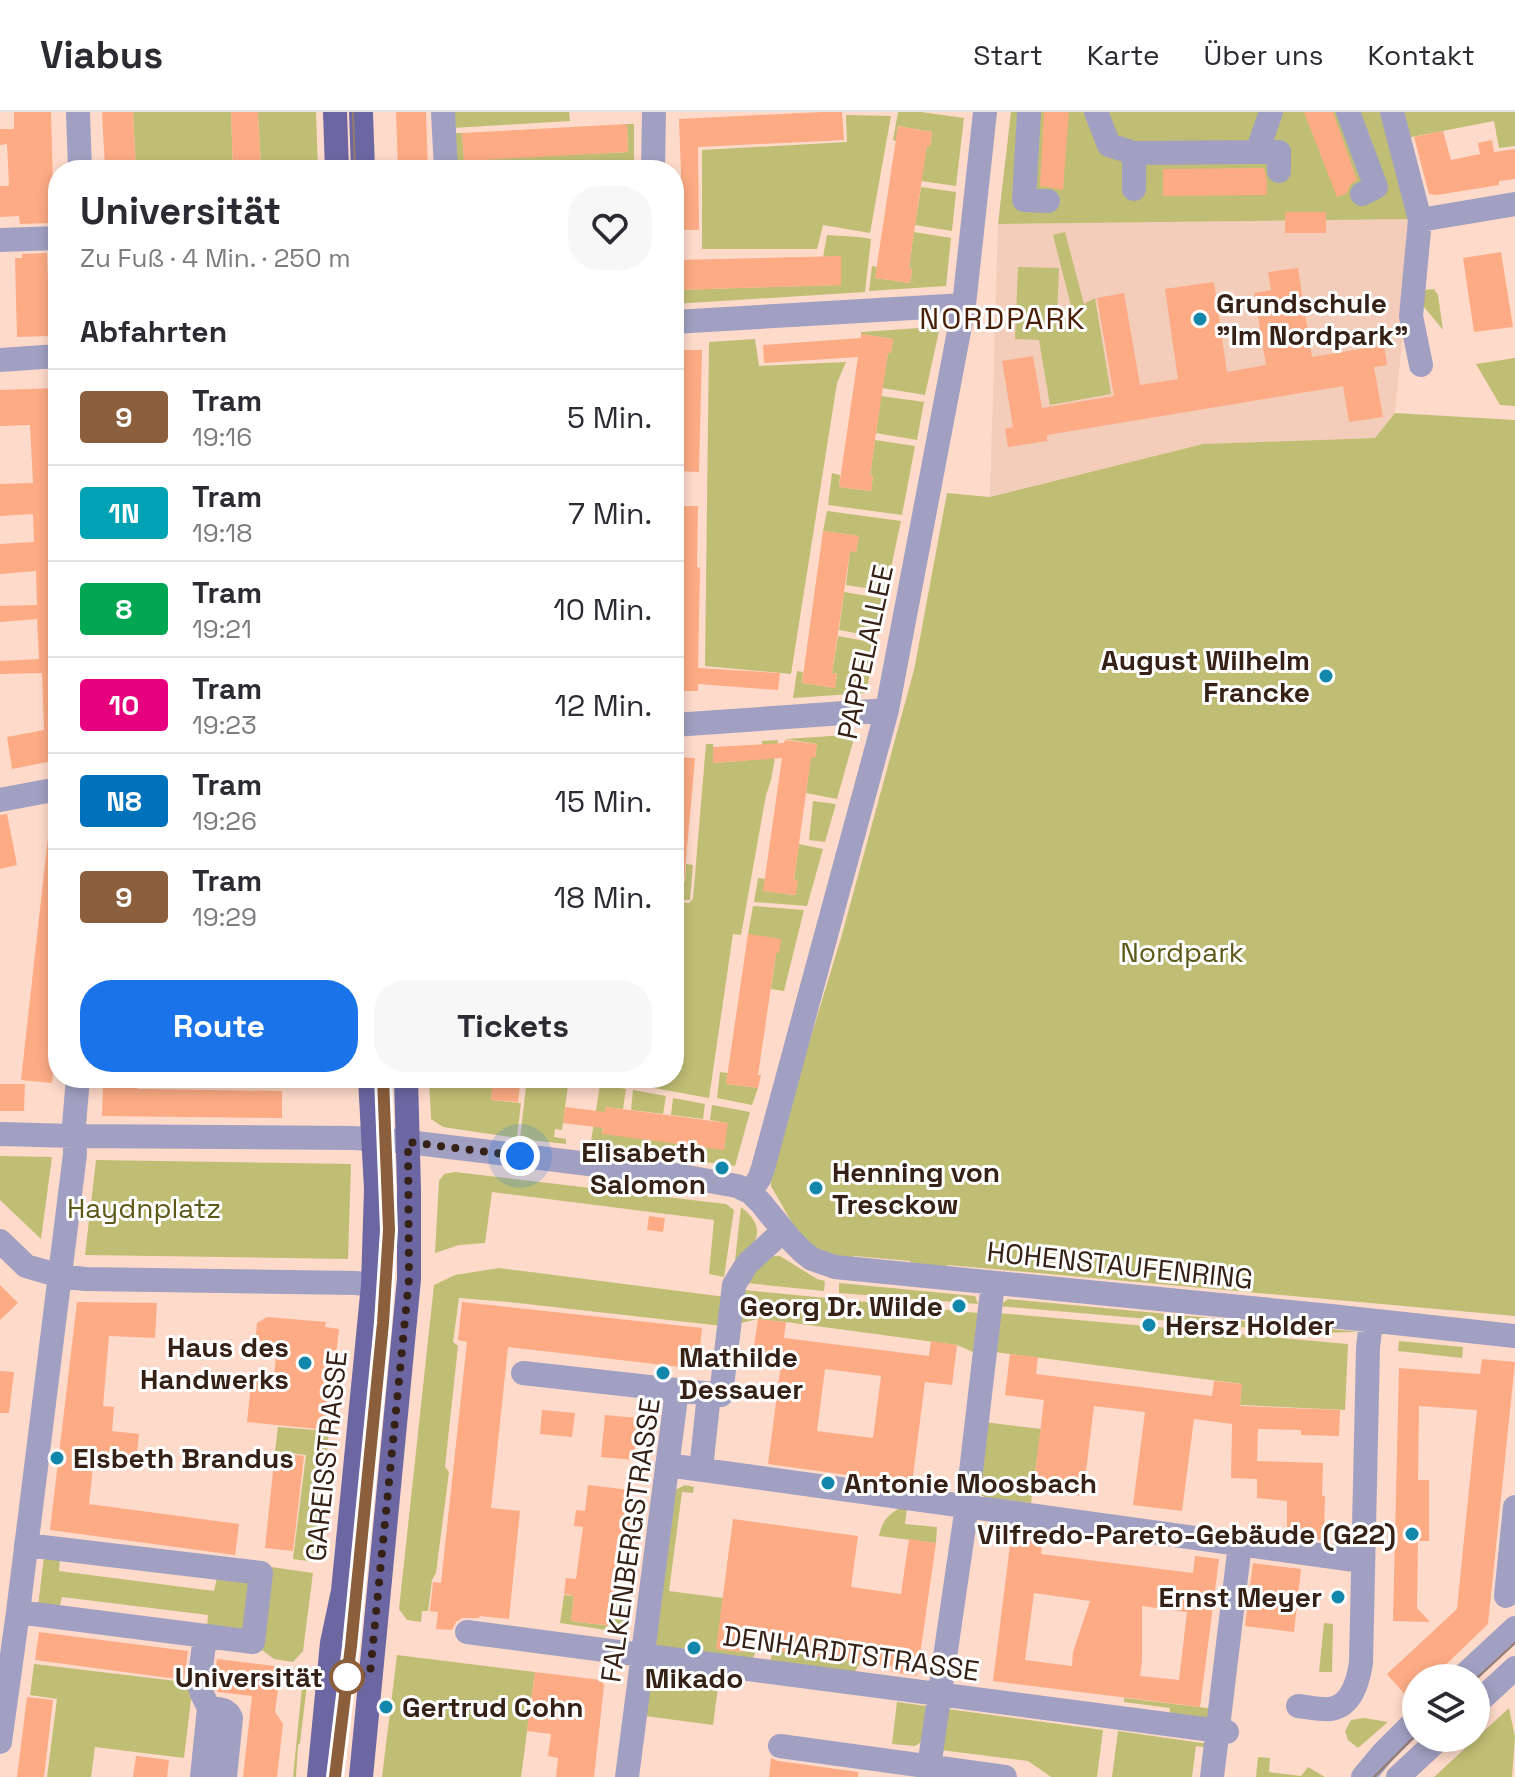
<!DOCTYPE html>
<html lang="de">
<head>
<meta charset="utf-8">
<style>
  :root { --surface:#fff; --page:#f7f7f7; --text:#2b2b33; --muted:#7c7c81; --line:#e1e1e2; --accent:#1a73e8 }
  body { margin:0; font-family:"Space Grotesk",sans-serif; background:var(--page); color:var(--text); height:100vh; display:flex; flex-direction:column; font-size:30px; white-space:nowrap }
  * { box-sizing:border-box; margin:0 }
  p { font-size:26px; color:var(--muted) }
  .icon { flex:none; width:44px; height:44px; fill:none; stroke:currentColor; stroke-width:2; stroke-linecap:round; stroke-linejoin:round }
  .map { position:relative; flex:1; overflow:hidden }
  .details { position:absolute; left:48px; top:48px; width:636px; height:928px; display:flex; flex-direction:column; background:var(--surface); border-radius:32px; box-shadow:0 4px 12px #0003 }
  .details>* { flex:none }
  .badge { padding:0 16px; border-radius:6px; font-size:28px; line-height:52px }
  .controls { position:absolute; left:1402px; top:1552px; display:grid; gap:16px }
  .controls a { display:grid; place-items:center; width:88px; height:88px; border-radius:50%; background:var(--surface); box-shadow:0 4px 12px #0003; font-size:40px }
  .you { position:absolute; width:40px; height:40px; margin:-20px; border:6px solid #fff; border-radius:50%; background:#1a73e8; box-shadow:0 0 0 12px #1a73e833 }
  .map>.badge { position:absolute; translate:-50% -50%; box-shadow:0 0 0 4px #fff }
  h2 { padding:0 32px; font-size:30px; line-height:72px }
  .round { display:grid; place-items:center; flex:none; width:84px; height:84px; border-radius:32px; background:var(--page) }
  .overview { display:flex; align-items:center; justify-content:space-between; height:136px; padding:0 32px }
  h1 { font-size:38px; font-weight:800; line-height:60px }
  .primary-button { display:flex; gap:16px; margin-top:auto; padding:16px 32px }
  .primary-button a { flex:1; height:92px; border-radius:32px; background:var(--accent); color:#fff; font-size:32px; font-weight:800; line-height:92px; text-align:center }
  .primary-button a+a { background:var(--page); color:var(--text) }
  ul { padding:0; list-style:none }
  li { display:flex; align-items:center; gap:24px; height:96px; padding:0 32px; border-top:2px solid var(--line) }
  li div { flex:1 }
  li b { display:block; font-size:30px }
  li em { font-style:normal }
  li .badge { min-width:88px; font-weight:700; text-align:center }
  header { display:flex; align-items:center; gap:48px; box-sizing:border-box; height:112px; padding:0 40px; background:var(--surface); border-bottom:2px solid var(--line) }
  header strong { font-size:38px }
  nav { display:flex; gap:44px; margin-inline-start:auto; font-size:28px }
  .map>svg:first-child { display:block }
  .built { fill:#f3ccba }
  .green { fill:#c0be74 }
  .building { fill:#fcab84; fill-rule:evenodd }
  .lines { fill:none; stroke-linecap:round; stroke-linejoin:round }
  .minor { stroke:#a1a0c2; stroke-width:24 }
  .major { stroke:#6c67a3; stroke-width:24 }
  .tram { stroke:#967a6d; stroke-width:2 }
  .line-casing { stroke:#fff; stroke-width:18 }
  .line { stroke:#8b5e3c; stroke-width:12 }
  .walk { stroke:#362116; stroke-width:8; stroke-dasharray:0 14.4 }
  .poi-dot { fill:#1287ac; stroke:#fff; stroke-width:3 }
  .stop-dot { fill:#fff; stroke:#8b5e3c; stroke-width:4 }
  .labels { text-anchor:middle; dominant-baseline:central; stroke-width:6; stroke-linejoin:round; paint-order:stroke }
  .poi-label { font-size:28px; font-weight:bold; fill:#362116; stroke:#fff; text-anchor:start }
  .street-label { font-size:28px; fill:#362116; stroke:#fff }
  .park-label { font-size:28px; fill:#5c5919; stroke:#fff }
  .stop-label { font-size:28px; font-weight:bold; fill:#362116; stroke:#fff; text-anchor:end }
  .neighbourhood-label { font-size:30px; letter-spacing:2px; fill:#4a1e05; stroke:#fff }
</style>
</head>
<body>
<header>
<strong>Viabus</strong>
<nav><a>Start</a><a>Karte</a><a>Über uns</a><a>Kontakt</a></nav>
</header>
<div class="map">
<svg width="1515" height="1665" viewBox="0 0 1515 1665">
  <rect width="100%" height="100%" fill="#fddaca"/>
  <!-- built -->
  <path class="built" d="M1414,107L1395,301L1375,326L1203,332L990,385L998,112Z"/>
  <!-- green -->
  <path class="green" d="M133,0H231L233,58H136Z
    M258,0H316L318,58H261Z
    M453,0H569L570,9L453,16Z
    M898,0H921L964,6L956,74L921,69L927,34H930L932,20L898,14L896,29L893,28Z
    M1011,0H1381L1414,107L998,112Z
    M1400,0H1515V34L1499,36L1494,9L1407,26Z
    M846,3L891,4L870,121L823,113L817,137H702V38L847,30Z
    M627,12H634V52L624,53V58H455L454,21H462L464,48L628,40Z
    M921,75L956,80L952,119L915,113Z
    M914,120L951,126L946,174L869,179L872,154L877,155L875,166L910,171L912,157L909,156Z
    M1065,120L1084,192L1095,186L1111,282L1050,293L1039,228L1015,227L1018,155L1059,156L1057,206L1072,198L1053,123Z
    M827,123L859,125L871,127L865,180L674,192V178L841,173V145H823Z
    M1434,177L1438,183L1443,218L1424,195L1423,178Z
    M934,215L939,219L925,283L882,276L888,241H891L893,227L861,222V220Z
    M755,227L759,254L846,250L837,271L791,562L705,554L709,230Z
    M1515,246V294L1500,293L1476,252Z
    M881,284L924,290L917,328L876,321Z
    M1395,301L1515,308V1204L948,1153L942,1157L913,1154L910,1149L854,1144L849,1148L813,1135L799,1123L771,1074L770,1059L841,826L914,558L947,381L990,385L1203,332L1375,326Z
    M875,328L915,334L902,403L828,393L832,361L840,363L839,375L871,379L873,364L870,363Z
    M827,399L901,409L886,479L846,473L850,439L856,440L859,424L823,419Z
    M844,480L885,487L877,525L839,518Z
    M838,524L876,531L866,581L793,586L797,559L803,560L802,571L835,576L837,562L832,561Z
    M847,623L853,630L837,687L806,681L811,645H815L817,632L785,627Z
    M778,628L771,668L766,683L741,823L733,822L709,986L615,969L616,966H674V790L689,791L693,787L706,632H713L714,651L762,647V629Z
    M813,689L836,692L825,730L809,728Z
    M799,732L823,737L807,794L754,790L758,766L765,767L764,779L795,783L797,769L794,768Z
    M686,752L693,753L690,788L674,787V769L685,770Z
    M753,794L804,798L784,879L771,877L776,841H779L748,822Z
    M720,960L728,961L726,972L758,976L752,993L717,986Z
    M429,966H493L491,988L521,991L517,1026L443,1015L431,1007Z
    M527,966H569L562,1018L555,1017L554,1025L566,1027V1032L520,1027Z
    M600,973L626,977L623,997L606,995L602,1021L724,1037L727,1011L710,1008L712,993L750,1000L735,1054L590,1035Z
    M633,978L666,984L663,1002L631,998Z
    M673,986L705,992L703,1007L671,1003Z
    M0,1044L52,1045L41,1127L0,1088Z
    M96,1048L351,1052L348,1147L85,1143Z
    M455,1060L726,1092L734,1098L724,1165L709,1162L714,1108L492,1080L485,1131L459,1133L435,1141L439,1069L444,1062Z
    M741,1095C772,1120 752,1133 734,1157Z
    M774,1144H780L817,1167L825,1169L824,1179L746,1171L766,1147Z
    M499,1156L726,1185L722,1214L509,1190L459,1186L453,1230L458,1234L445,1355L449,1360L436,1461L432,1468L428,1499H422L421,1510L407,1508L399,1497L434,1173L455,1163Z
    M839,1171L975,1184L978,1192L839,1181Z
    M745,1178L978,1201L973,1240L957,1233L786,1210L758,1207L741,1211Z
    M1008,1187L1351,1219L1358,1220L1311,1221L999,1194Z
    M999,1201L1348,1232L1345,1298L1240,1293L1242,1272L994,1240Z
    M1399,1229L1463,1235L1462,1246L1398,1239Z
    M984,1310L1041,1317L1031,1391L984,1385L978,1381Z
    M278,1315L329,1319L315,1450L293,1447L306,1343L275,1339Z
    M685,1373L694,1375L693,1381L682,1380L669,1479L723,1486L717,1537L742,1540L744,1534L758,1536L750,1551L653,1539L675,1378Z
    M900,1396H907L905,1412L937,1415L936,1431L879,1424C882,1410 887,1403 900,1396Z
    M44,1445L60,1446L59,1459L214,1479L217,1466L254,1471L247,1521L207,1516L208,1503L62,1485L59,1497L38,1494Z
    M271,1455L313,1461L303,1539L293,1550L274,1547L262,1538Z
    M564,1483L574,1484L571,1509L612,1514L615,1488L627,1490L623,1518L619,1520L560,1511Z
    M1324,1511L1333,1512L1332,1560H1319Z
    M774,1538L860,1550L852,1565L768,1554Z
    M397,1543L535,1560L521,1665H382Z
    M34,1552L193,1571L184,1646L95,1635L91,1665H47L57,1587L30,1583Z
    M651,1559L719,1568L713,1613L645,1604Z
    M303,1564H308L300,1631L298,1633L296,1665H293Z
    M1124,1586L1215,1597L1211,1608L1169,1606L1170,1596L1124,1590Z
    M897,1590L926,1594L921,1630L915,1634L892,1632Z
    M1509,1596L1515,1625L1512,1665H1434Z
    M947,1597L1103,1618L1097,1665H1051L1028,1649L941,1638Z
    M1364,1606L1388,1610L1358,1636L1348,1628L1345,1619L1351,1608Z
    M1118,1619L1209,1632V1636L1196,1634L1192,1665H1112Z
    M1258,1645L1270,1646L1269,1660L1301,1664L1308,1655L1325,1665H1256Z"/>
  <!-- building -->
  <path class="building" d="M14,0H51L54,111L20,112L19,104L0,105V74H9L7,32L0,33V17H14Z
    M102,0H133L136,58H105Z
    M231,0H258L261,58H233Z
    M396,0H426L428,58H398Z
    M823,0H842L844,28L698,35L699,118H681V61L679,7Z
    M1044,0H1069L1063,78L1040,74Z
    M1304,0H1333L1357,68L1350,73L1347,81L1337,85Z
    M627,12L628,40L464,49L462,21Z
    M898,14L932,20L930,35L927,34L915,113L909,156L912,157L910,171L875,166Z
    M1443,19L1451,48L1480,42L1478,31L1492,28L1494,40L1515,37V67L1499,69V73L1437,83L1429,82L1414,25Z
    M1264,56L1267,68V83L1163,84V57Z
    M1285,100H1326V121H1285Z
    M1501,140L1513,215L1474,220L1463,146Z
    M47,141L50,224L17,225L15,146H22V142Z
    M841,144V173L678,178L677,148Z
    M1298,156L1312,245L1384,233L1387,253L1374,255L1383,305L1349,310L1343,274L1047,323V329L1008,335L1005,317L1013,315L1002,249L1033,244L1042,296L1114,284L1097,186L1124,181L1140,273L1178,267L1165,177L1214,170L1227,260L1266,253L1254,181L1271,178L1268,160Z
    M861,222L893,227L891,241H888L875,328L870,363L873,364L871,379L839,375L858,245L764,251L763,233L861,226Z
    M674,238H702L699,360L674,359Z
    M58,276V648L12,657L7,625L44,618L42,561L0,562V549L39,547L37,507L0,510V494L37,493L36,459L0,462V432L34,430L33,402L0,404V372L33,371L30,313L0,314V278Z
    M683,394H698L697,455L700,456L698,556L780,561L778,578L698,572V579H674V455H682Z
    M823,419L859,424L856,440L850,439L832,561L837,562L835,576L802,571Z
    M785,628L817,632L815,646L811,645L806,681L794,768H798L796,783L763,779L782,646L713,651V635L784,631Z
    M674,645L695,646L684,771H674Z
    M7,702L17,753L0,757V703Z
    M48,725L58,726V915L52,971L21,968Z
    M748,822L781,827L779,841H776L758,963H761L758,976L726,972Z
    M108,966H139L138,977L282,979V1006L102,1004L103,976H107Z
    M493,966H521L518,990L491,988Z
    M0,972H25L24,999H0Z
    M565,995L605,1000L606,995L728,1011L724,1038L602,1022L603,1016L563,1011Z
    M649,1104L665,1106L663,1120L647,1118Z
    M0,1173L18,1191L0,1208Z
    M77,1190L157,1191L155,1226L109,1224L103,1294L114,1295L112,1319L139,1322L136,1351L94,1346L89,1392L239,1412L235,1443L50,1418Z
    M462,1190L702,1216L698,1257L508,1235L491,1396L520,1399L509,1507L480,1504L479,1506H462L456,1510L452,1518L436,1517L438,1500L430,1499L433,1470L441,1471L467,1230L458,1228Z
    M267,1205L326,1210L325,1215L339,1217L328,1318L247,1310L252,1263L274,1265L277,1233L264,1232L256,1223L257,1211Z
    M758,1207L786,1210L784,1226L929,1244L931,1229L957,1233L952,1273L925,1270L912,1372L768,1352L781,1252L752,1248ZM825,1257L881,1264L873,1326L817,1319Z
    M1010,1242L1038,1245L1036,1262L1212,1284L1214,1269L1242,1272L1240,1294L1340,1298L1339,1324L1301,1323V1318L1258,1317L1257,1349L1323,1351L1322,1384H1325L1324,1420H1321V1428L1287,1423V1389L1257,1386V1367L1231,1366L1232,1312L1194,1307L1182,1399L1133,1393L1145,1300L1094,1294L1083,1384L1033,1378L1044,1288L1005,1283Z
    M1482,1247L1515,1250L1488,1512L1432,1566H1416V1593H1414L1387,1562L1457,1497L1477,1298L1419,1294L1418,1368H1429V1429H1418L1417,1496L1430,1510L1393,1509L1399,1256L1480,1262Z
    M0,1259L14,1260L9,1301H0Z
    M542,1298L575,1301L572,1325L540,1322Z
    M605,1303L638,1306L634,1348L601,1345Z
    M275,1340L304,1344L293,1439L265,1436Z
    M588,1373L630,1378L627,1403H631L630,1411L629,1420L625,1419L618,1472H622L621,1480L620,1489L616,1488L612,1514L571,1509L574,1484L564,1482L566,1466L576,1467L583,1415L574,1414L575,1405L576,1398L585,1399Z
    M733,1407L858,1424L851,1475L901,1482L909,1427L936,1431L917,1564L891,1560L892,1554L868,1551L744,1534L743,1540L716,1537Z
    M1012,1417L1043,1421L1041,1442L1193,1461L1195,1444L1219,1447L1200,1595L993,1569ZM1034,1481L1090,1489L1073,1540L1072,1554L1025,1548ZM1142,1494L1187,1500L1179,1568L1140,1564L1142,1549Z
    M1253,1451L1301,1457L1294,1520L1245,1514Z
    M39,1520L188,1539L184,1568L35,1548Z
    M217,1547L275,1554L280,1561L275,1600L283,1612L277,1665H243L252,1584L218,1580L214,1571Z
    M535,1560L601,1568L604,1573L594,1665H556L558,1646L548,1644L551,1622L527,1619Z
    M27,1585L53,1588L44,1665H17Z
    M136,1644L169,1648L167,1665H133Z
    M771,1646L778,1649L858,1660V1665H769Z"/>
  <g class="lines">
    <!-- minor -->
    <path class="minor" d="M78,0L80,58
      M443,0L446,58
      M1029,0L1024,88L1048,89
      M1096,0L1109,33L1134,41L1257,40L1271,0
      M1348,0L1376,75L1362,82
      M1392,0L1420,108L1411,204L1421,253
      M1257,40H1279V59
      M1134,41V77
      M653,58L654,0
      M1420,108L1515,92
      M0,128L58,126
      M674,210L964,193
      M0,248L58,244
      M674,613L887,598
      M0,688L58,677
      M0,1022L74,1024L354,1026L408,1030L670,1062L737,1074L750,1080L761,1091L792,1129L803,1140L812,1147L835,1155L1331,1204L1515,1224
      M750,1080L759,1067L763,1056L887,598L964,193L985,0
      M0,1129L26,1154L60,1164L85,1167L356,1171L373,1173
      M523,1261L721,1283L734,1173L747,1152L783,1119
      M667,1353L1362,1449
      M701,1357L709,1282
      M1506,1484L1515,1395
      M18,1500L253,1530L261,1461L26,1433
      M467,1520L1227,1620
      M1461,1566L1515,1516
      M1476,1592L1515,1556
      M1298,1594C1308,1595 1320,1598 1330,1597C1352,1594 1358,1569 1361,1551L1368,1236L1371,1209
      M209,1596C218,1597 227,1596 231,1606L225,1665
      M0,1630L18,1500L75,1042L74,1013L78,966
      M780,1634L1005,1665
      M929,1655L967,1394L993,1171
      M202,1665L209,1596L202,1582L199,1572L205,1524
      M627,1665L677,1278
      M1212,1665L1240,1432
      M1363,1665L1383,1641L1416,1608
      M1398,1665L1440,1626"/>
    <!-- major -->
    <path class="major" d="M335,0L337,58
      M361,0L363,58
      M319,1665L332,1531L343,1479L373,1173L376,1077L370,966
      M361,1665L409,1167V1077L406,966"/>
    <!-- tram -->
    <path class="tram" d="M353,0L355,58
      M1476,1567L1515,1531
      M335,1665L351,1534L383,1211L389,1118L383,966
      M1374,1665L1416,1623"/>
  </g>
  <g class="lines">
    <defs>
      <path id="line" d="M335,1665L351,1534L383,1211L389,1118L383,966"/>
    </defs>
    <!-- line casing -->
    <use href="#line" class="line-casing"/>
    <!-- line -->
    <use href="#line" class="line"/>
    <!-- walk -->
    <path class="walk" d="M347,1565L370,1562L409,1167L408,1030L520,1044"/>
  </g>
  <!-- markers -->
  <g class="poi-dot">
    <circle cx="1200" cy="207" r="8"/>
    <circle cx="1326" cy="564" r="8"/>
    <circle cx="722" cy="1056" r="8"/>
    <circle cx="816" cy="1076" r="8"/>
    <circle cx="959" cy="1194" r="8"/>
    <circle cx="1149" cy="1213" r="8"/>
    <circle cx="305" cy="1251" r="8"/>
    <circle cx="663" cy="1261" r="8"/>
    <circle cx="57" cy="1346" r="8"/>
    <circle cx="828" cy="1371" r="8"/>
    <circle cx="1412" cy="1422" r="8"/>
    <circle cx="1338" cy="1485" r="8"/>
    <circle cx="694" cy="1536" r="8"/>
    <circle cx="386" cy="1595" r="8"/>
  </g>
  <circle class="stop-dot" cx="347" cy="1565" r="16"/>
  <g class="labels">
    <!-- poi labels -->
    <g class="poi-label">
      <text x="1216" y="191">Grundschule<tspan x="1216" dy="32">"Im Nordpark"</tspan></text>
      <text x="1310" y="548" text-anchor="end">August Wilhelm<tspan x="1310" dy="32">Francke</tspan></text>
      <text x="706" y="1040" text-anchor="end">Elisabeth<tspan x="706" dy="32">Salomon</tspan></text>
      <text x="832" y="1060">Henning von<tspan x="832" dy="32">Tresckow</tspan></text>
      <text x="943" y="1194" text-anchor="end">Georg Dr. Wilde</text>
      <text x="1165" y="1213">Hersz Holder</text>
      <text x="289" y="1235" text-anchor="end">Haus des<tspan x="289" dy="32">Handwerks</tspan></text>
      <text x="679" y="1245">Mathilde<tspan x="679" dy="32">Dessauer</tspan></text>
      <text x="73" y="1346">Elsbeth Brandus</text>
      <text x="844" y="1371">Antonie Moosbach</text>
      <text x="1396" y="1422" text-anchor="end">Vilfredo-Pareto-Gebäude (G22)</text>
      <text x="1322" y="1485" text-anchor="end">Ernst Meyer</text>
      <text x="694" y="1566" text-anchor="middle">Mikado</text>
      <text x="402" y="1595">Gertrud Cohn</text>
    </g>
    <!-- street labels -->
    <g class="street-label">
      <text transform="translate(865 540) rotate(-78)">PAPPELALLEE</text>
      <text transform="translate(1120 1153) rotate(6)">HOHENSTAUFENRING</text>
      <text transform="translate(326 1344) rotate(-84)">GAREISSTRASSE</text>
      <text transform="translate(630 1428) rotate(-82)">FALKENBERGSTRASSE</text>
      <text transform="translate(851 1541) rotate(8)">DENHARDTSTRASSE</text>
    </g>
    <!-- park labels -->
    <g class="park-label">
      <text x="1182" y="840">Nordpark</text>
      <text x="144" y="1096">Haydnplatz</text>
    </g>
    <!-- stop labels -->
    <g class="stop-label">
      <text x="323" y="1565">Universität</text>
    </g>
    <!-- neighbourhood labels -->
    <g class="neighbourhood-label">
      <text x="1003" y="206">NORDPARK</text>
    </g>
  </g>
</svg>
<div class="controls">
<a><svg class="icon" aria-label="layers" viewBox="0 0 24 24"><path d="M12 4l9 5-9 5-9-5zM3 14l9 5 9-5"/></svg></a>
</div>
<div class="you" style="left:520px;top:1044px"></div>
<section class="details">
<div class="overview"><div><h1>Universität</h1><p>Zu Fuß · 4 Min. · 250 m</p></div><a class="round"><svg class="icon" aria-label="heart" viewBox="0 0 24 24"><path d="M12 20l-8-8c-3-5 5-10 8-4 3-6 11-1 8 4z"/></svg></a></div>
<h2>Abfahrten</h2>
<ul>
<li><span class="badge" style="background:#8b5e3c;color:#fff">9</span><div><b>Tram</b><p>19:16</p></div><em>5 Min.</em></li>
<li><span class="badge" style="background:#00a3b4;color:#fff">1N</span><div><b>Tram</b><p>19:18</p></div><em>7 Min.</em></li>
<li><span class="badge" style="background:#00a651;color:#fff">8</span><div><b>Tram</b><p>19:21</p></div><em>10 Min.</em></li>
<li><span class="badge" style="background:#e6007e;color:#fff">10</span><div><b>Tram</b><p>19:23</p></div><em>12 Min.</em></li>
<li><span class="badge" style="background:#0072bc;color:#fff">N8</span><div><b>Tram</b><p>19:26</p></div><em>15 Min.</em></li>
<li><span class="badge" style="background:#8b5e3c;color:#fff">9</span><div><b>Tram</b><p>19:29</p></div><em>18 Min.</em></li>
</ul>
<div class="primary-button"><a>Route</a><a>Tickets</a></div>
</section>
</div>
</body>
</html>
